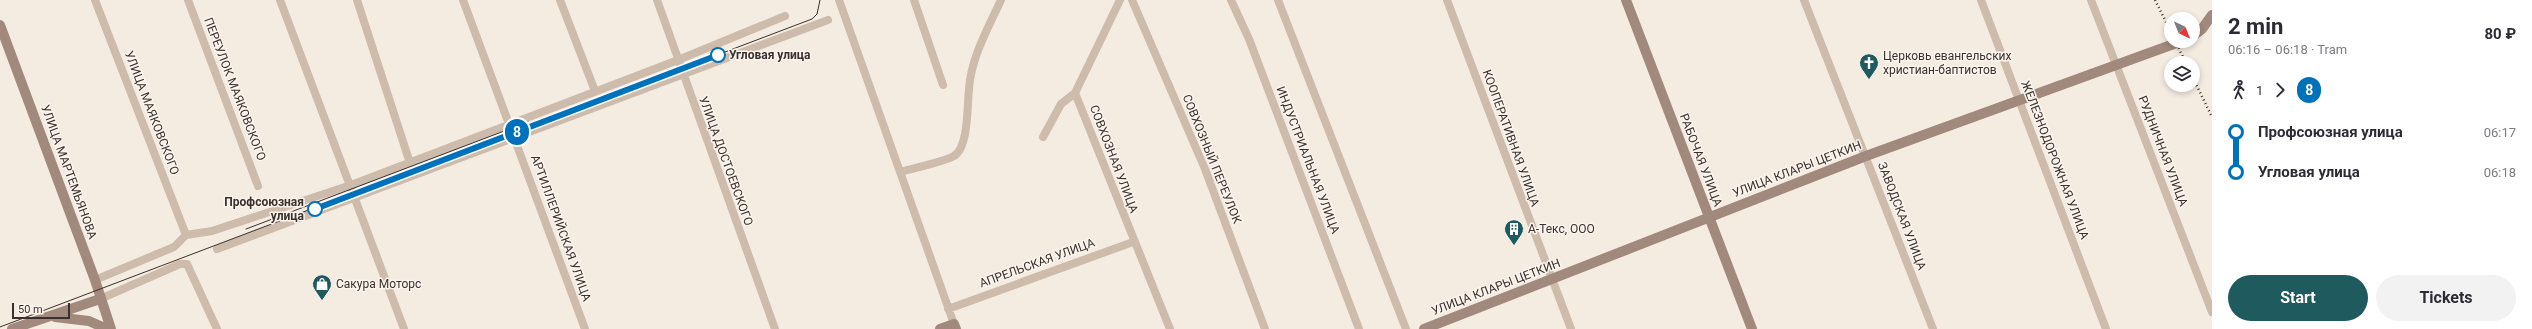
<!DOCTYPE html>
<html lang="en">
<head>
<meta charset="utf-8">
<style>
  :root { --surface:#fff; --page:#f2f2f3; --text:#2b2b33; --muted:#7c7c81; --accent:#1f5a5e }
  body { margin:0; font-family:Roboto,sans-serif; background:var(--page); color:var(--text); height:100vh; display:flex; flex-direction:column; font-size:15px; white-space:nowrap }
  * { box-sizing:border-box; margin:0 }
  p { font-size:13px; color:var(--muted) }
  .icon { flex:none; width:22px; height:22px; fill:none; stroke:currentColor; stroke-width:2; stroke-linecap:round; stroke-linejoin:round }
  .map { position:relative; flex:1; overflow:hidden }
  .side { display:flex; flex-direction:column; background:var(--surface); width:320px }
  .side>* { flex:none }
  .badge { padding:0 8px; border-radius:13px; font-size:14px; line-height:26px }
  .needle { width:26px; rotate:137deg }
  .fabs { position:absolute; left:2164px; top:12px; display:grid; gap:8px }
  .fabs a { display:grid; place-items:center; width:36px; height:36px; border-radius:50%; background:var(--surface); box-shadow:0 2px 6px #0003; font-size:20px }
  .scale { position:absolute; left:12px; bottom:10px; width:58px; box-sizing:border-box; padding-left:4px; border:2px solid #3b302b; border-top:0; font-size:11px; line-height:14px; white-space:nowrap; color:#3b302b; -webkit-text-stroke:3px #fbf5ee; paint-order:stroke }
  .map>.badge { position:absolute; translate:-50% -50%; box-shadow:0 0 0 2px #fff }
  .legs { display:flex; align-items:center; gap:6px; height:44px; padding:0 16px; font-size:13px }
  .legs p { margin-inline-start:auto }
  .summary { display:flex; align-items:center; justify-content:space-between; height:68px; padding:0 16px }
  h1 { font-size:22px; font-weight:700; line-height:30px }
  .cta { display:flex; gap:8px; margin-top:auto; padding:8px 16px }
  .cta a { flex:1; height:46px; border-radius:24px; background:var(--accent); color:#fff; font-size:16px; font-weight:700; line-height:46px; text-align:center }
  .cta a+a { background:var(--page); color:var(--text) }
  ul { padding:0 16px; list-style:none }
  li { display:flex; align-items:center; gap:14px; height:40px; font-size:15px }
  li i { display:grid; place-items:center; width:6px; height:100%; margin:0 5px; background:currentColor }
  li i::after { content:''; width:10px; height:10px; margin:-5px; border:3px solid; border-radius:50%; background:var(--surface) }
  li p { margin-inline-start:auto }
  li:first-child i { background:linear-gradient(#0000 50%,currentColor 0) }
  li:last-child i { background:linear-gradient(currentColor 50%,#0000 0) }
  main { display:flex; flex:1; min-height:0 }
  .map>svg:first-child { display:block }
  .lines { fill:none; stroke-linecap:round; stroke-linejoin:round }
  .street { stroke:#cdbbac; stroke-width:8 }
  .secondary { stroke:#a18a7d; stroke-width:10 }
  .tram { stroke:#3b302b; stroke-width:1 }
  .rail { stroke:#3b302b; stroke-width:2.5; stroke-dasharray:1 3; stroke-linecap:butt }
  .line-1-casing { stroke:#fff; stroke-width:9 }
  .line-1 { stroke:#0072bc; stroke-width:6 }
  .stop-1-dot { fill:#fff; stroke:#0072bc; stroke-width:2 }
  .labels { text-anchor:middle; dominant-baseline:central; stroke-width:3; stroke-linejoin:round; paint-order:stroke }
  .stop-label { font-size:12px; font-weight:bold; fill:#3b302b; stroke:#fbf5ee; text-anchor:start }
  .poi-label { font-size:12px; fill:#3b302b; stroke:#fbf5ee; text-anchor:start }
  .street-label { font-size:12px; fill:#3b302b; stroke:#fbf5ee }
</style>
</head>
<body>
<main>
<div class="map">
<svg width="2212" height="329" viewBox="0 0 2212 329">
  <rect width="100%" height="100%" fill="#f4ebe1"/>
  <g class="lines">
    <!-- street -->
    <path class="street" d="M95,0L186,235
      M188,0L258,186
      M280,0L404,329
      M357,0L410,163
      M463,0L585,329
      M560,0L595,91
      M657,0L775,329
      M839,0L954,324
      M914,0L943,85
      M1120,0L1075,93L1170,329
      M1132,0L1205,169L1265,329
      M1231,0L1249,39L1359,329
      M1278,0L1406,329
      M1447,0L1571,329
      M1804,0L1933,329
      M1981,0L2106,329
      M2091,0L2212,312
      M1043,137L1061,104L1075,93
      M901,172C914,168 943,162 954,156C969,147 967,105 969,89C971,58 988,28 1001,0
      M217,249L828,20
      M95,280L174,247L186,235L212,231L351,185L678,60L785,16
      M100,299L180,264H187L217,329
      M948,309L1133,242"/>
    <!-- secondary -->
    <path class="secondary" d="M1626,0L1752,329
      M0,25L95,280L111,329
      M2193,36L2202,29L2212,15
      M55,317L89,321L107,329
      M12,329L100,299
      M940,329L954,324L956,329
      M1424,329L1866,156L2182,41"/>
    <!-- tram -->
    <path class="tram" d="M246,229L528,122
      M0,327L812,19L817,14L820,0"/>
    <!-- rail -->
    <path class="rail" d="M2155,0L2171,32
      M2175,41L2186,63
      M2193,78L2212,117"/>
  </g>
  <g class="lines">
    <defs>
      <path id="line-1" d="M315,209L718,55"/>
    </defs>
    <!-- line-1 casing -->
    <use href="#line-1" class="line-1-casing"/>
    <!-- line-1 -->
    <use href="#line-1" class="line-1"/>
  </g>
  <!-- icons -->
  <defs>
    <symbol id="church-pin" viewBox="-11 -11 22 30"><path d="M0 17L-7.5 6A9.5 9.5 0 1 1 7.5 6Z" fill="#1f5a5e" stroke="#fbf5ee"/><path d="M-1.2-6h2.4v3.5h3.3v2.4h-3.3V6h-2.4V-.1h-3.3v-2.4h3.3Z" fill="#fff"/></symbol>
    <symbol id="building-pin" viewBox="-11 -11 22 30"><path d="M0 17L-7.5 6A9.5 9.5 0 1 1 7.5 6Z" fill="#1f5a5e" stroke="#fbf5ee"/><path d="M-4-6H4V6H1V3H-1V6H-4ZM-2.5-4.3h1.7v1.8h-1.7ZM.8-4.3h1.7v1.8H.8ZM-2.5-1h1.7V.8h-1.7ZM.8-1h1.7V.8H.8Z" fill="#fff"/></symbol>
    <symbol id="shop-pin" viewBox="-11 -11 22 30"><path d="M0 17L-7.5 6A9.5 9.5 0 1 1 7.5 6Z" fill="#1f5a5e" stroke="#fbf5ee"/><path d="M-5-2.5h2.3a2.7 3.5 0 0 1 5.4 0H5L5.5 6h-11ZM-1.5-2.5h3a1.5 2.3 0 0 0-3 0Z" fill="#fff"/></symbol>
  </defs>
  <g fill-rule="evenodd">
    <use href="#church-pin" x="1858" y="52" width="22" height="30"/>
    <use href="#building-pin" x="1503" y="218" width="22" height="30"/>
    <use href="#shop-pin" x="311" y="273" width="22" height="30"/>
  </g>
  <!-- markers -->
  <g class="stop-1-dot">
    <circle cx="718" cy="55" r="7"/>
    <circle cx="315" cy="209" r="7"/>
  </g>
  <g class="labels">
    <!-- stop labels -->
    <g class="stop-label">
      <text x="729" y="55">Угловая улица</text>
      <text x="304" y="202" text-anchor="end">Профсоюзная<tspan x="304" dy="14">улица</tspan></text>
    </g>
    <!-- poi labels -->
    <g class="poi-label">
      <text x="1883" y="56">Церковь евангельских<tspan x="1883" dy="14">христиан-баптистов</tspan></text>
      <text x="1528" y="229">А-Текс, ООО</text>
      <text x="336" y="284">Сакура Моторс</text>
    </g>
    <!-- street labels -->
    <g class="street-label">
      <text transform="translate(235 89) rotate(69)">ПЕРЕУЛОК МАЯКОВСКОГО</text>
      <text transform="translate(152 113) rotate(69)">УЛИЦА МАЯКОВСКОГО</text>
      <text transform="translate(1511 138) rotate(70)">КООПЕРАТИВНАЯ УЛИЦА</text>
      <text transform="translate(2163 151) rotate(69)">РУДНИЧНАЯ УЛИЦА</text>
      <text transform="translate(1114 159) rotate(69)">СОВХОЗНАЯ УЛИЦА</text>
      <text transform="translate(1212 159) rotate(68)">СОВХОЗНЫЙ ПЕРЕУЛОК</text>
      <text transform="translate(1308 160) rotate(69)">ИНДУСТРИАЛЬНАЯ УЛИЦА</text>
      <text transform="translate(1701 160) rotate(69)">РАБОЧАЯ УЛИЦА</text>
      <text transform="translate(2055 160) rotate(69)">ЖЕЛЕЗНОДОРОЖНАЯ УЛИЦА</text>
      <text transform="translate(726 161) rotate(70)">УЛИЦА ДОСТОЕВСКОГО</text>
      <text transform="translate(1797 169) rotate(-21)">УЛИЦА КЛАРЫ ЦЕТКИН</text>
      <text transform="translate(69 172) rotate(70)">УЛИЦА МАРТЕМЬЯНОВА</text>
      <text transform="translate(1902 216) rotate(69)">ЗАВОДСКАЯ УЛИЦА</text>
      <text transform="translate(561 228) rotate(70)">АРТИЛЛЕРИЙСКАЯ УЛИЦА</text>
      <text transform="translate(1037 263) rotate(-20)">АПРЕЛЬСКАЯ УЛИЦА</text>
      <text transform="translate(1496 287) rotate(-21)">УЛИЦА КЛАРЫ ЦЕТКИН</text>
    </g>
  </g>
</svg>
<div class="fabs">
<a><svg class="needle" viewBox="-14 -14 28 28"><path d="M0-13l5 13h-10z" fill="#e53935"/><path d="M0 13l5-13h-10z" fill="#7c7c81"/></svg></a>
<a><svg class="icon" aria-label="layers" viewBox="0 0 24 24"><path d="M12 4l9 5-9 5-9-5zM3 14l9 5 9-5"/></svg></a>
</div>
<div class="scale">50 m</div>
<b class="badge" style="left:517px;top:132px;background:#0072bc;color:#fff">8</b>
</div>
<section class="side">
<div class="summary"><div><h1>2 min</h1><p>06:16 – 06:18 · Tram</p></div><b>80 ₽</b></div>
<div class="legs"><svg class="icon" aria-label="walk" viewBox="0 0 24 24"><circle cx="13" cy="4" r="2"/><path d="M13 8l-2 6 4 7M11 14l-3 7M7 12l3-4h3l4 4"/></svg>1<svg class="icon" aria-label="forward" viewBox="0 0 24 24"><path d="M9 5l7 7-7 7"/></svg><b class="badge" style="background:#0072bc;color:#fff">8</b></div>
<ul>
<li><i style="color:#0072bc"></i><b>Профсоюзная улица</b><p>06:17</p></li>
<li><i style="color:#0072bc"></i><b>Угловая улица</b><p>06:18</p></li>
</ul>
<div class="cta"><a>Start</a><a>Tickets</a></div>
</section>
</main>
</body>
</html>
